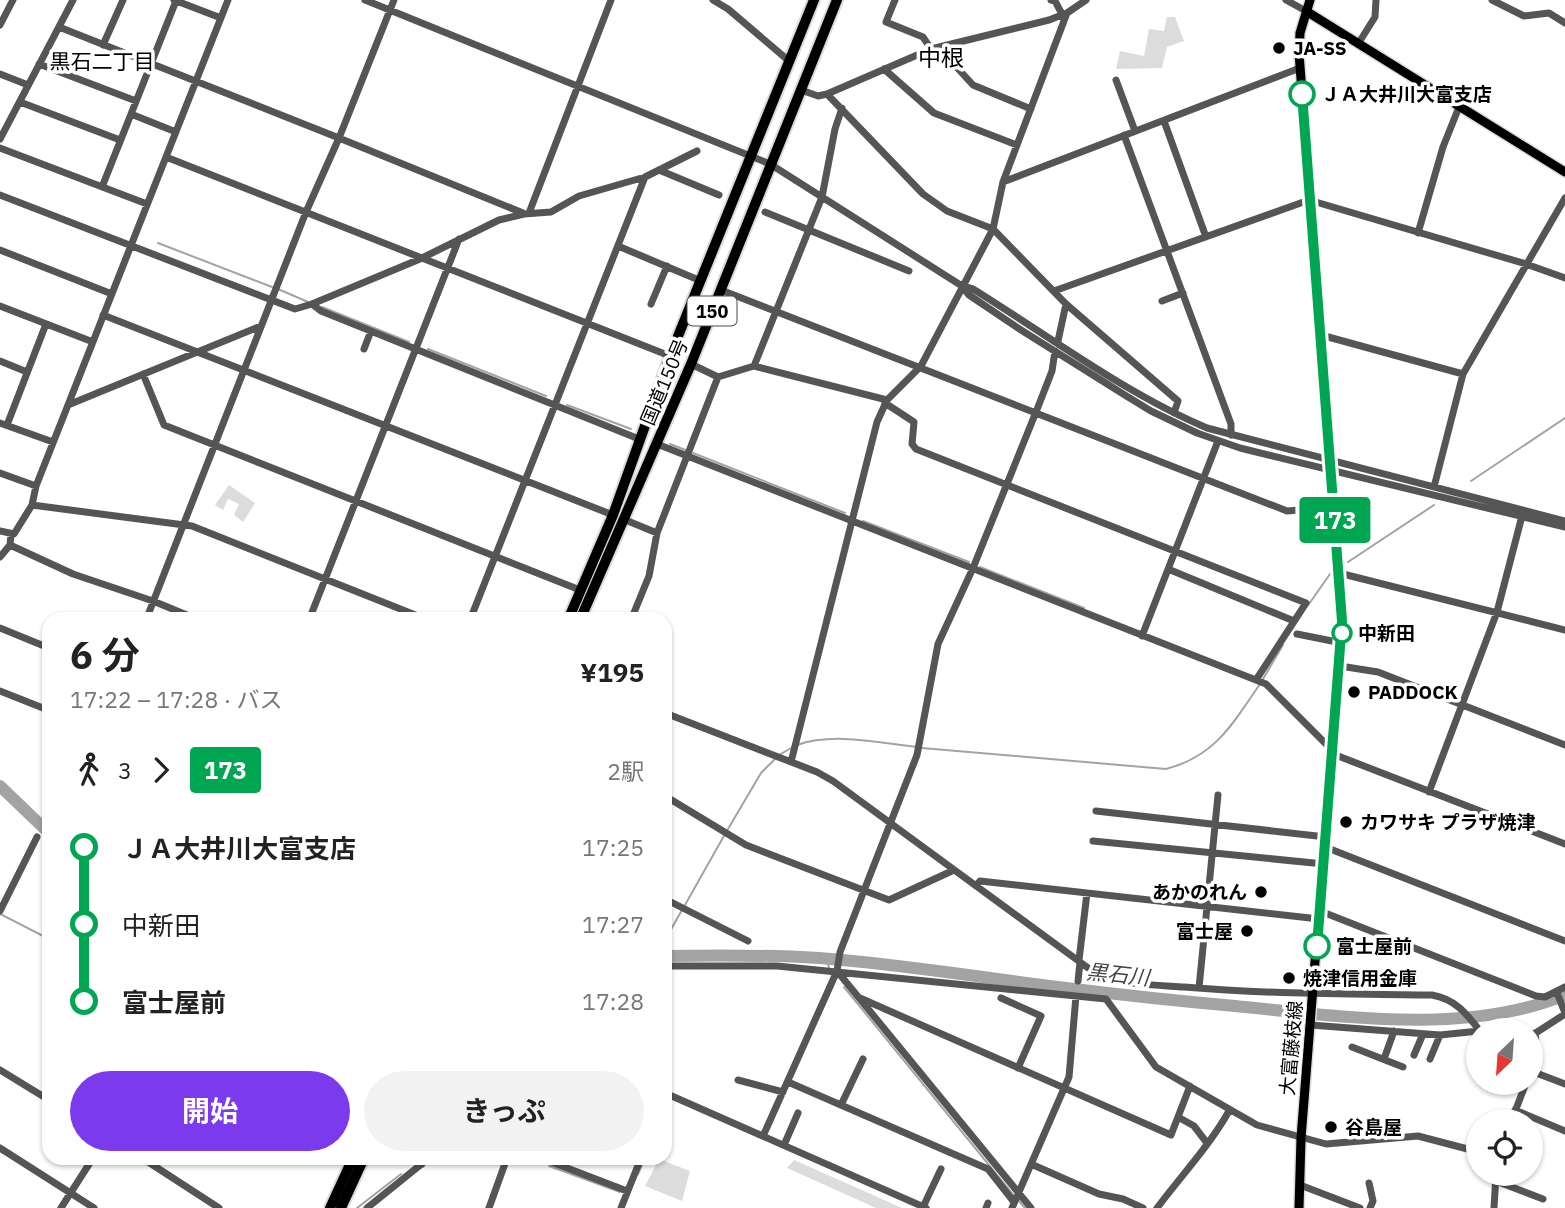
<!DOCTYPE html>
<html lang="ja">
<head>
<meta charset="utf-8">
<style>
  :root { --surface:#fff; --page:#f2f2f2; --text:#222; --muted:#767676; --accent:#7c3aed }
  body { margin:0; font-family:"IBM Plex Sans","Noto Sans JP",sans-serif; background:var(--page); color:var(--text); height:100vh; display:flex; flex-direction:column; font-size:26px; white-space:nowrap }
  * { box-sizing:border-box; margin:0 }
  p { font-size:23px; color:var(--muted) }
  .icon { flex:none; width:38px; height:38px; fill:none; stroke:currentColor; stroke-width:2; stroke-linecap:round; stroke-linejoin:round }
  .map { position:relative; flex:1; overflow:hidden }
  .details { position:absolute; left:42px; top:612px; width:630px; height:553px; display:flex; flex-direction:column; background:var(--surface); border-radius:21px; box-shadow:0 2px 5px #0004 }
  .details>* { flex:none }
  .badge { padding:0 14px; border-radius:5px; font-size:24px; line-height:46px }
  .needle { width:46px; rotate:205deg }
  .fabs { position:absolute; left:1466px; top:1018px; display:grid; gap:14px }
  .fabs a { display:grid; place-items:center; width:77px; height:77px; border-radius:50%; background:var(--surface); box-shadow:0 2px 5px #0004; font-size:35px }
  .map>.badge { position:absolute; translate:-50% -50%; box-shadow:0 0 0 4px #fff }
  .legs { display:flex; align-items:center; gap:10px; height:77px; padding:0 28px; font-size:23px }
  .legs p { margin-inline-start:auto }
  .overview { display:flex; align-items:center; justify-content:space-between; height:119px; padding:0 28px }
  h1 { font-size:38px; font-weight:700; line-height:52px }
  .primary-button { display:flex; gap:14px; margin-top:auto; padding:14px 28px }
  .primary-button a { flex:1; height:80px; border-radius:42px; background:var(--accent); color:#fff; font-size:28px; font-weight:700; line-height:80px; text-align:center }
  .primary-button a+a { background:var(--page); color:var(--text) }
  ul { padding:0 28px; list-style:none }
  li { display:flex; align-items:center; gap:24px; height:77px; font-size:26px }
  li i { display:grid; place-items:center; width:10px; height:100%; margin:0 9px; background:currentColor }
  li i::after { content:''; width:18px; height:18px; margin:-9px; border:5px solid; border-radius:50%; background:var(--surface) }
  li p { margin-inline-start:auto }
  li:first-child i { background:linear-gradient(#0000 50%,currentColor 0) }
  li:last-child i { background:linear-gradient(currentColor 50%,#0000 0) }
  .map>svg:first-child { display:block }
  .green { fill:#dcdcdc }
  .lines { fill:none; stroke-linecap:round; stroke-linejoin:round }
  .stream { stroke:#a3a3a3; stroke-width:2 }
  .river { stroke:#a3a3a3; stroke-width:12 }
  .major-casing { stroke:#dbdbdb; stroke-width:12 }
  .highway-casing { stroke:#dbdbdb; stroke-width:14 }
  .minor { stroke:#555; stroke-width:7 }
  .major { stroke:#000; stroke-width:9 }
  .highway { stroke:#000; stroke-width:10 }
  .line-1-casing { stroke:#fff; stroke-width:16 }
  .line-1 { stroke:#00a651; stroke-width:10 }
  .poi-dot { fill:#000; stroke:#fff; stroke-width:2.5 }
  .stop-1-dot { fill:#fff; stroke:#00a651; stroke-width:3.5 }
  .labels { text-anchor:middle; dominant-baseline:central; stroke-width:7; stroke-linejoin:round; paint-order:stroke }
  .shield { fill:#fff; stroke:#4c4c4c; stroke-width:2 }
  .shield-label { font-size:18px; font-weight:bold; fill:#000 }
  .poi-label { font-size:19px; font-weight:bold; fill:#000; stroke:#fff; text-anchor:start }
  .stop-label { font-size:19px; font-weight:bold; fill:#000; stroke:#fff; text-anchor:start }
  .street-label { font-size:19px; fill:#000; stroke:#fff }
  .neighbourhood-label { font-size:21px; fill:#000; stroke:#fff }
  .water-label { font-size:21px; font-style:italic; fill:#444; stroke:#fff }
  .quarter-label { font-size:23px; fill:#000; stroke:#fff }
</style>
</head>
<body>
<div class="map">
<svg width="1565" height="1208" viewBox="0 0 1565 1208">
  <rect width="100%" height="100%" fill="#fff"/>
  <!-- green -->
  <path class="green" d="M1167,17H1175L1184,41L1167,47L1162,68L1116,69L1120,51L1144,56L1149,29L1164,31Z
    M229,485L255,503L243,522L234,515L239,504L228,499L223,510L215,505Z
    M659,1159L690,1171L682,1201L645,1186Z
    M794,1160L902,1208H876L787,1168Z"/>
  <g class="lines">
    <!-- stream -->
    <path class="stream" d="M158,243L272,287
      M278,289L308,302
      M322,307L409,342
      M428,349L546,396
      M567,405L631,429
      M670,444L688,451
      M693,453L845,513
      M1471,481L1565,418
      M863,521L969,562
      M1348,562L1434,505
      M980,567L1084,608
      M1309,604L1330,574
      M1263,679L1283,645
      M797,745C833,732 880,743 917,747
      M922,748L1166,769C1216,756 1233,723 1260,684
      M779,755L793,747
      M728,829L761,773L775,759
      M685,905L725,834
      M0,914L49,939
      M665,940L682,910
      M819,958L828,964L829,968
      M844,987L1015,1197
      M665,1111L666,1108
      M531,1158L542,1163
      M549,1166L620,1192
      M638,1174L645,1158
      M1019,1201L1025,1208
      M357,1208L401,1174"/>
    <!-- river -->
    <path class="river" d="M0,786L49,833
      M665,956C716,955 768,955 819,958C901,964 984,978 1066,988C1122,995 1178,1001 1235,1006C1339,1016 1466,1036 1565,995"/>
    <defs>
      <path id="major" d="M1306,11L1565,172
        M1299,1208L1301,1138L1342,621L1299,53L1300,33L1310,0"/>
      <path id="highway" d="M568,620L613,515L670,356L814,0
        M580,620L691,364L837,0
        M330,1208L353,1158
        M341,1208L364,1158"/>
    </defs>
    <!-- major casing -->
    <use href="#major" class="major-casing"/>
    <!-- highway casing -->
    <use href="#highway" class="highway-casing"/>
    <!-- minor -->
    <path class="minor" d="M174,0L221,18
      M365,0L770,164L962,286L969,295L1021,330L1128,397L1151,411L1197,433L1240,448L1565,527
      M713,0L728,9L789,61
      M895,0L886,22L923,37L931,49
      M1051,0L1055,1L1062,14
      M1286,0L1306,11
      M1492,0L1524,16L1549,13L1565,23
      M0,25L13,0
      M59,27L339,138L523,213
      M1358,44L1375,17L1376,0
      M103,45L123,0
      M939,48L973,85L1031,109
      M39,64L136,101
      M884,69L934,113L1017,145
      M0,74L28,85
      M1116,80L1135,131
      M801,90L818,96L827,94L931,49L1049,20L1067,13L1086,0
      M827,94L923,194L947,211L993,229L1066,304L1178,401L1174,413
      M20,102L120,140
      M131,114L176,132
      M1164,121L1206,237
      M1124,135L1231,424V435
      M0,139L73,0
      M0,148L147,204
      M166,157L670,356
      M659,170L719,195
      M1003,182L1300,68
      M102,187L176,1
      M0,195L295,309L312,304L420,259L499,220L524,214L551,212L579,196L645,177L697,151
      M765,212L909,271
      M529,213L611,0
      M1418,233L1443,147L1459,107
      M618,246L701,281
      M0,250L112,294
      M962,286L973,289C1049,336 1126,394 1207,428L1565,521
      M721,290L1287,511L1334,507
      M1054,291L1309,200L1526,264L1565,278
      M1162,301L1183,293
      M312,304L321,311L639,439
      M651,304L667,266
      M0,306L93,342
      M103,315L613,515
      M1321,335L1463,374
      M1058,341L1066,304
      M364,349L371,331
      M0,361L27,372
      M691,364L718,377L754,366L887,400
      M754,366L822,197L835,129L842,108
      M143,374L164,425L580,590
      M885,403L914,422L912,444L916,449L1306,603L1256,680
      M68,405L261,326
      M0,423L53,442
      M7,425L46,324
      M657,444L1266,684L1333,751
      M0,473L36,486
      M1434,487L1463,374L1565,198
      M32,505L192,526L428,620
      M623,519L657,533
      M0,531L14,534L32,505L36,486L228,0
      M10,545L73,574L153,601L199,620
      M0,557L10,545L11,534
      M1168,569L1294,621
      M1339,573L1565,630
      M146,620L306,212L339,138L394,0
      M309,620L459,239
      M470,620L645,177
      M631,620L649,576L657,533L718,377
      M0,628L49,648
      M1297,634L1342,643
      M1142,636L1218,441
      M1340,666L1378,672L1565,745
      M0,691L43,708L49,706
      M665,713L817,772L833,781L1095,973C1122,985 1154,985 1184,987C1267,994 1349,994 1432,995C1455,999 1466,1013 1480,1031
      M1333,754L1565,844
      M791,762L877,422L887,400L921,366L993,229L1003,182L1067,13
      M1429,792L1497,612L1522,516
      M665,796L746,845L889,900L954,870
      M1096,811L1326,837
      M1093,841L1324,864
      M1325,847L1565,941
      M976,886L980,881L1319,919
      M665,899L748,941
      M0,911L37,837
      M1320,911L1536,996L1545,997L1565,987
      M1079,960L1087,893
      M665,966H777L1106,999L1156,1067L1257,1125L1326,1144L1418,1136L1479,1152
      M837,971L1031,1208
      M1078,981L1080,962
      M1199,988L1218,795
      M1557,993L1565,1013
      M860,998L1171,1135L1190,1086
      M1001,998L1041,1016L1018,1068
      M1311,1025L1440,1035L1479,1031
      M1531,1036L1565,1014
      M1352,1047L1403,1067
      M1414,1055L1423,1034
      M1384,1059L1394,1031
      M1430,1059L1440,1035
      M1531,1069L1537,1051L1535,1033
      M0,1070L49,1100
      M1531,1071L1565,1084
      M738,1080L783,1092
      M788,1082L988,1169L1014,1202
      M665,1093L926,1208
      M841,1105L863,1059
      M1515,1110L1565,1131
      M1178,1117L1194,1126L1207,1143
      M1511,1122L1526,1083
      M763,1136L837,971L840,952L917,755L938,644L973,568L1036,412L1052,371L1055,351
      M784,1145L798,1113
      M0,1148L94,1208
      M142,1158L219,1208
      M409,1158L422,1164
      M541,1158L627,1191
      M1031,1164L1099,1194L1123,1199L1143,1208
      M1496,1181L1543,1199
      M1369,1183L1373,1201L1370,1208
      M1300,1185L1360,1208
      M923,1207L941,1169
      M61,1208L93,1158
      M367,1208L429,1158
      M489,1208L507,1158
      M621,1208L641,1158
      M986,1208L988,1203
      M1012,1208L1069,1077L1076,996
      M1157,1208C1181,1176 1210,1145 1229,1111
      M1494,1208L1496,1174"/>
    <!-- major -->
    <use href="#major" class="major"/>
    <!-- highway -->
    <use href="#highway" class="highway"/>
  </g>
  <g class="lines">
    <defs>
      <path id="line-1" d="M1302,94L1342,621L1317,946"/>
    </defs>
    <!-- line-1 casing -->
    <use href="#line-1" class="line-1-casing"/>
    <!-- line-1 -->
    <use href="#line-1" class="line-1"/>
  </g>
  <!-- markers -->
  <g class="poi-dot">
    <circle cx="1279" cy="48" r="7"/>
    <circle cx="1354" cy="692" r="7"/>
    <circle cx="1346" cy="822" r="7"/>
    <circle cx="1261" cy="892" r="7"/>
    <circle cx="1247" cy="931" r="7"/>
    <circle cx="1289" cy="978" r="7"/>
    <circle cx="1331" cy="1127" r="7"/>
  </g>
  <g class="stop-1-dot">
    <circle cx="1302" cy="94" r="12"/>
    <circle cx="1342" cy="633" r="9"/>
    <circle cx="1317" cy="946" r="12"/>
  </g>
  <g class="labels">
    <!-- shield labels -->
    <rect class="shield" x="687.5" y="296.5" width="49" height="29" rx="5"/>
    <g class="shield-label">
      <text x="712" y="311">150</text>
    </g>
    <!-- poi labels -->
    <g class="poi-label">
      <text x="1293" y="48">JA-SS</text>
      <text x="1368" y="692">PADDOCK</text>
      <text x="1360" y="822">カワサキ プラザ焼津</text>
      <text x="1247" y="892" text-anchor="end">あかのれん</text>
      <text x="1233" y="931" text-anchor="end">富士屋</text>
      <text x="1303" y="978">焼津信用金庫</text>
      <text x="1345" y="1127">谷島屋</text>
    </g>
    <!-- stop labels -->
    <g class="stop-label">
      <text x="1321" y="94">ＪＡ大井川大富支店</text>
      <text x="1358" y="633">中新田</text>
      <text x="1336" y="946">富士屋前</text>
    </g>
    <!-- street labels -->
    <g class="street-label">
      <text transform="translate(664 382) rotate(-67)">国道150号</text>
      <text transform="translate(1291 1048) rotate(-85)">大富藤枝線</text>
    </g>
    <!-- neighbourhood labels -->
    <g class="neighbourhood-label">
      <text x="102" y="61">黒石二丁目</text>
    </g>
    <!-- water labels -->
    <g class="water-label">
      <text transform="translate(1118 974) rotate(6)">黒石川</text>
    </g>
    <!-- quarter labels -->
    <g class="quarter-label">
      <text x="941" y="57">中根</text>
    </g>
  </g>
</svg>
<div class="fabs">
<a><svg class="needle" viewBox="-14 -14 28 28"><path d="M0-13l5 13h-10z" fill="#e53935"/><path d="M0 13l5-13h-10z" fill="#767676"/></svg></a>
<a><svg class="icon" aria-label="locate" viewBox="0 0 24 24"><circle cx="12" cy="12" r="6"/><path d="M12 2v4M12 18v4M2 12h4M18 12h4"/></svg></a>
</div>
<b class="badge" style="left:1335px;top:520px;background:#00a651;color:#fff">173</b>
<section class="details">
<div class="overview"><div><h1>6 分</h1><p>17:22 – 17:28 · バス</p></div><b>¥195</b></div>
<div class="legs"><svg class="icon" aria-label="walk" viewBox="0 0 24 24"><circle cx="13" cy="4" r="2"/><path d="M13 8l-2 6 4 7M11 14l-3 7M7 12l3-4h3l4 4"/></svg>3<svg class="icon" aria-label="forward" viewBox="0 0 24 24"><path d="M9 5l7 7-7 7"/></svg><b class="badge" style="background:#00a651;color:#fff">173</b><p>2駅</p></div>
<ul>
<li><i style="color:#00a651"></i><b>ＪＡ大井川大富支店</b><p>17:25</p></li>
<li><i style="color:#00a651"></i><span>中新田</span><p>17:27</p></li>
<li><i style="color:#00a651"></i><b>富士屋前</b><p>17:28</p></li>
</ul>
<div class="primary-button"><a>開始</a><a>きっぷ</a></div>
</section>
</div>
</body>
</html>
